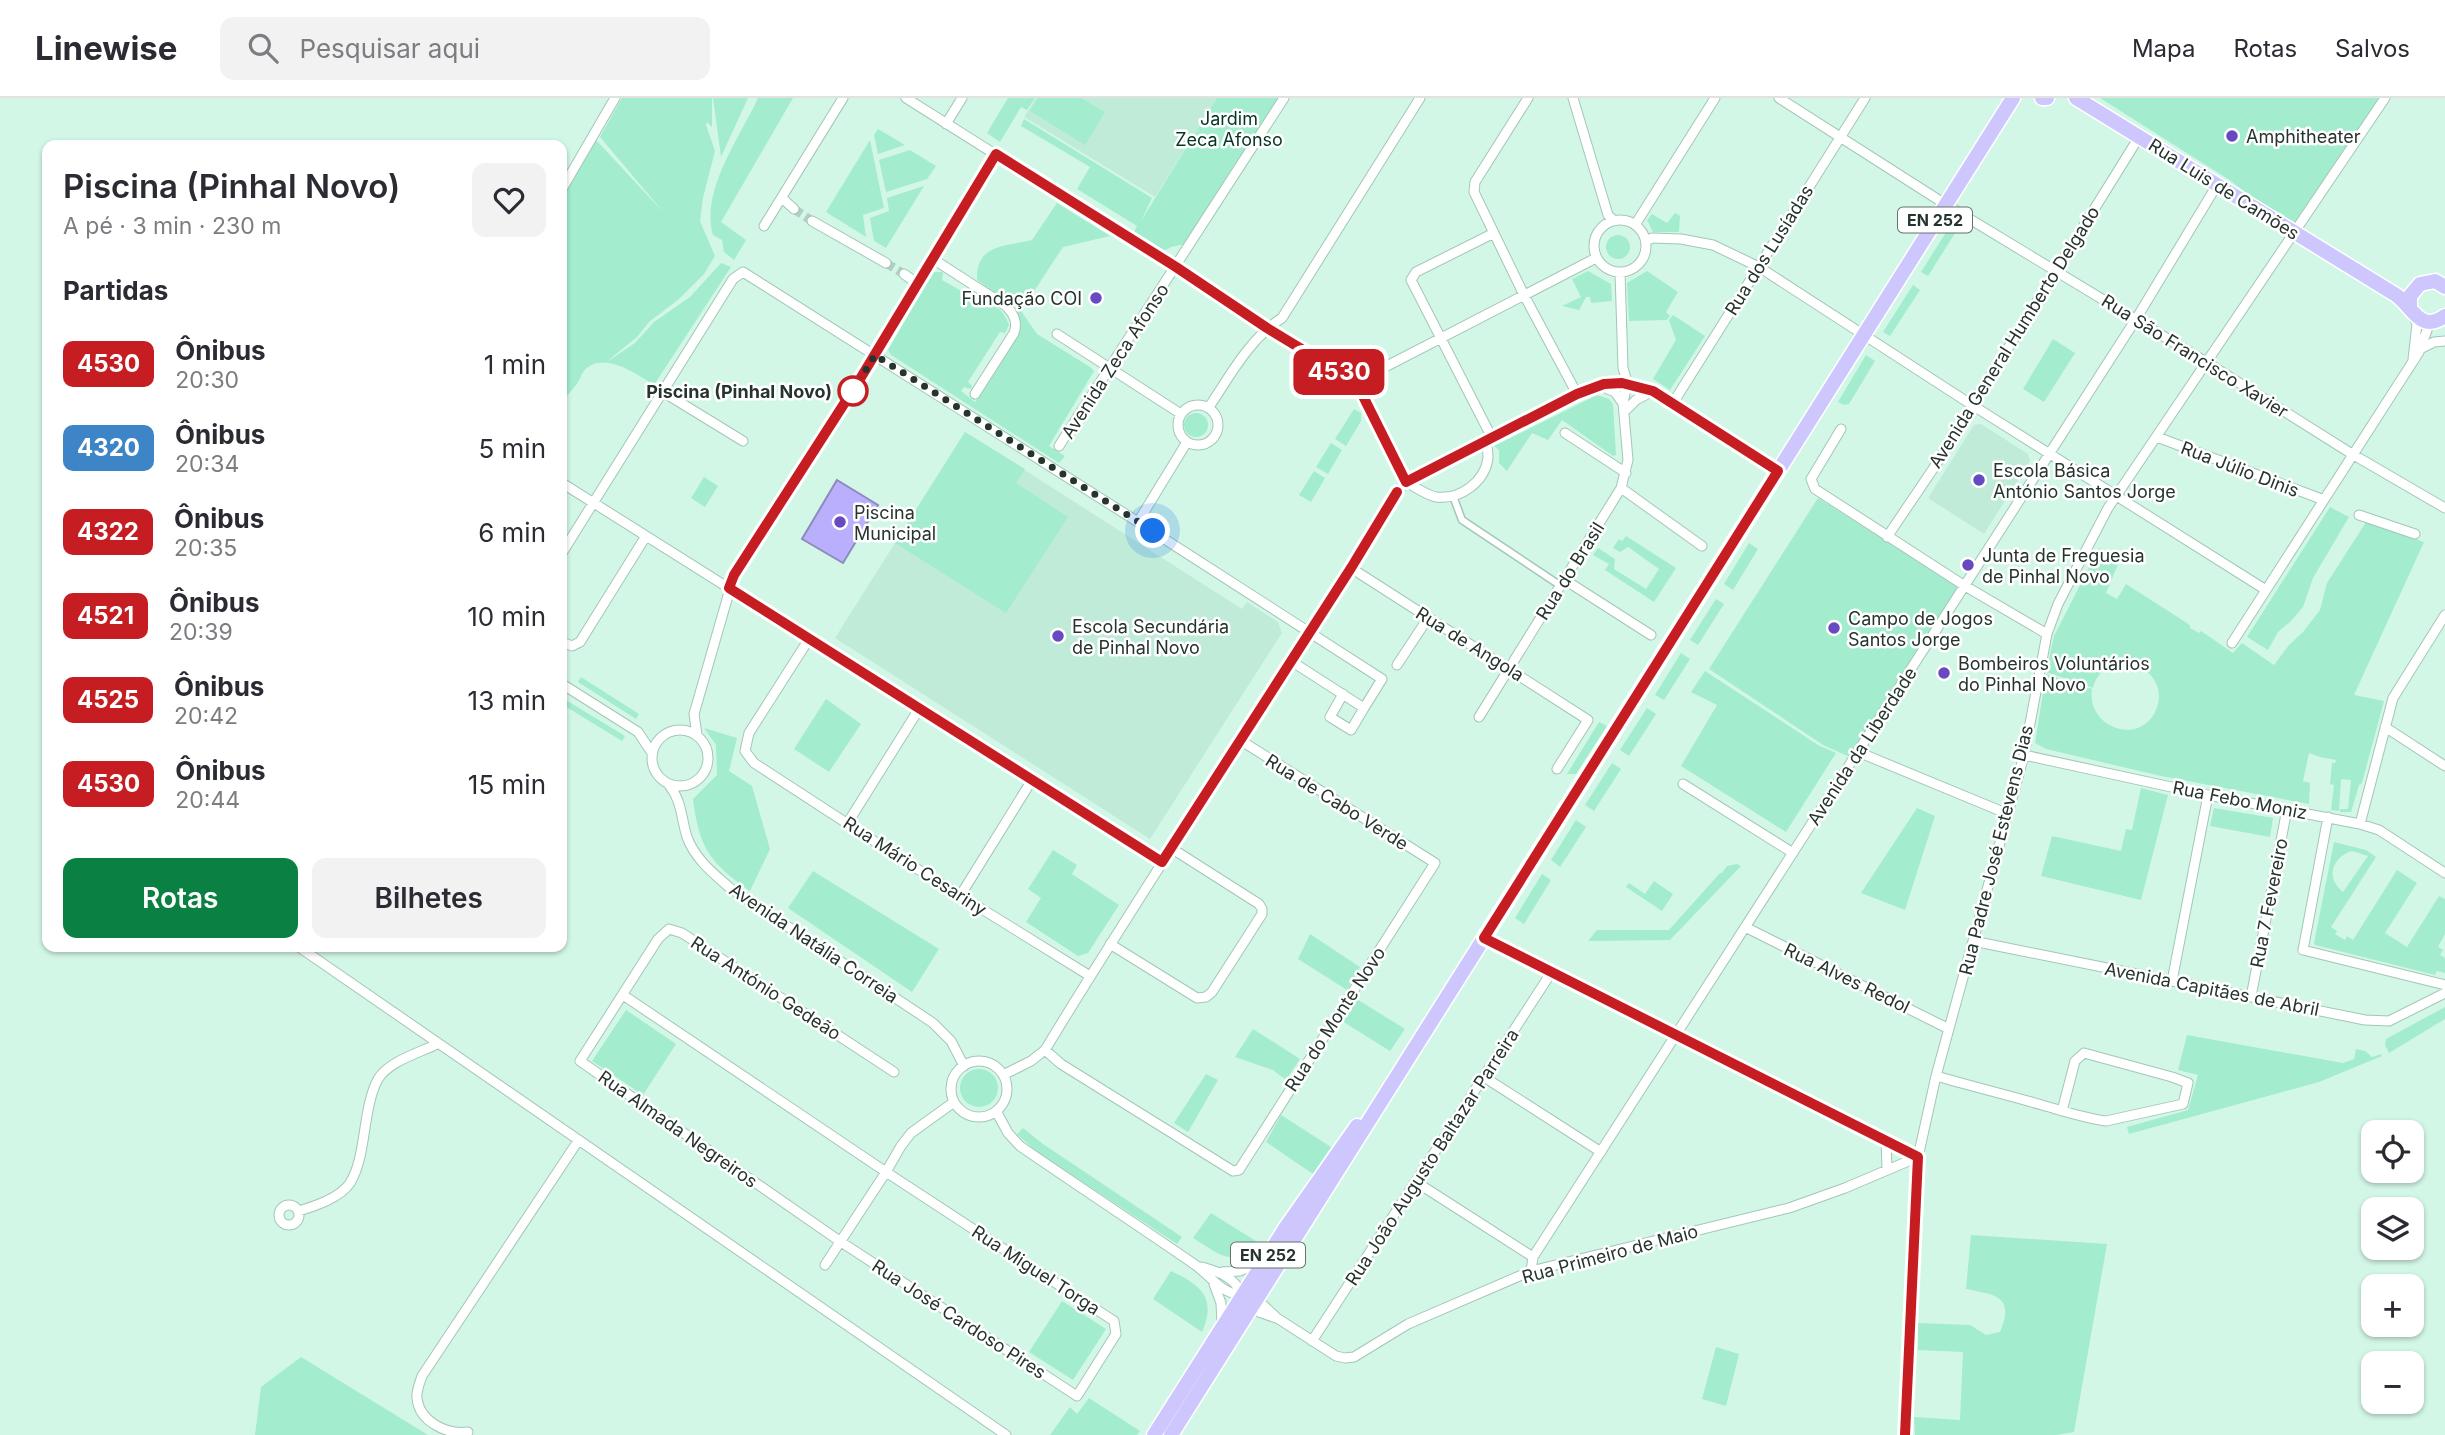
<!DOCTYPE html>
<html lang="pt">
<head>
<meta charset="utf-8">
<style>
  :root { --surface:#fff; --page:#f2f2f3; --text:#2b2b33; --muted:#7c7c81; --line:#e1e1e2; --accent:#0b8043 }
  body { margin:0; font-family:Inter,sans-serif; background:var(--page); color:var(--text); height:100vh; display:flex; flex-direction:column; font-size:26px; white-space:nowrap }
  * { box-sizing:border-box; margin:0 }
  p { font-size:23px; color:var(--muted) }
  .icon { flex:none; width:38px; height:38px; fill:none; stroke:currentColor; stroke-width:2; stroke-linecap:round; stroke-linejoin:round }
  .map { position:relative; flex:1; overflow:hidden }
  .details { position:absolute; left:42px; top:42px; width:525px; height:812px; display:flex; flex-direction:column; background:var(--surface); border-radius:14px; box-shadow:0 2px 5px #0004 }
  .details>* { flex:none }
  .badge { padding:0 14px; border-radius:10px; font-size:24px; line-height:46px }
  .buttons { position:absolute; left:2361px; top:1022px; display:grid; gap:14px }
  .buttons a { display:grid; place-items:center; width:63px; height:63px; border-radius:14px; background:var(--surface); box-shadow:0 2px 5px #0004; font-size:35px }
  .you { position:absolute; width:35px; height:35px; margin:-18px; border:5px solid #fff; border-radius:50%; background:#1a73e8; box-shadow:0 0 0 10px #1a73e833 }
  .map>.badge { position:absolute; translate:-50% -50%; box-shadow:0 0 0 4px #fff }
  h2 { padding:0 21px; font-size:26px; line-height:63px }
  .round { display:grid; place-items:center; flex:none; width:74px; height:74px; border-radius:14px; background:var(--page) }
  .headline { display:flex; align-items:center; justify-content:space-between; height:119px; padding:0 21px }
  h1 { font-size:33px; font-weight:600; line-height:52px }
  .primary-button { display:flex; gap:14px; margin-top:auto; padding:14px 21px }
  .primary-button a { flex:1; height:80px; border-radius:14px; background:var(--accent); color:#fff; font-size:28px; font-weight:600; line-height:80px; text-align:center }
  .primary-button a+a { background:var(--page); color:var(--text) }
  ul { padding:0; list-style:none }
  li { display:flex; align-items:center; gap:21px; height:84px; padding:0 21px }
  li div { flex:1 }
  li b { display:block; font-size:26px }
  li em { font-style:normal }
  li .badge { min-width:77px; font-weight:700; text-align:center }
  header { display:flex; align-items:center; gap:42px; box-sizing:border-box; height:98px; padding:0 35px; background:var(--surface); border-bottom:2px solid var(--line) }
  header strong { font-size:33px }
  nav { display:flex; gap:38px; margin-inline-start:auto; font-size:24px }
  .search { width:490px; height:63px; background:var(--page); display:flex; align-items:center; gap:18px; box-sizing:border-box; padding:0 24px; border-radius:14px; color:var(--muted); font-size:26px }
  .map>svg:first-child { display:block }
  .built { fill:#c0ebd9 }
  .green { fill:#a3ecce; fill-rule:evenodd }
  .water { fill:#b9affc; stroke:#8d8abe; stroke-width:2 }
  .lines { fill:none; stroke-linecap:round; stroke-linejoin:round }
  .minor-tunnel { stroke:#b0d0c2; stroke-width:9; stroke-dasharray:9 4.5; stroke-linecap:butt }
  .pedestrian-casing { stroke:#a3c6b7; stroke-width:9 }
  .minor-casing { stroke:#a3c6b7; stroke-width:11 }
  .primary-casing { stroke:#fff; stroke-width:17 }
  .pedestrian { stroke:#fff; stroke-width:6 }
  .minor { stroke:#fff; stroke-width:9 }
  .primary { stroke:#cec7fd; stroke-width:14 }
  .line-casing { stroke:#fff; stroke-width:16 }
  .line { stroke:#c61d23; stroke-width:10 }
  .walk { stroke:#26342e; stroke-width:7; stroke-dasharray:0 12.6 }
  .poi-dot { fill:#6749c2; stroke:#fff; stroke-width:2.5 }
  .stop-dot { fill:#fff; stroke:#c61d23; stroke-width:3.5 }
  .labels { text-anchor:middle; dominant-baseline:central; stroke-width:5; stroke-linejoin:round; paint-order:stroke }
  .shield { fill:#fff; stroke:#67716d; stroke-width:2 }
  .shield-label { font-size:16px; font-weight:bold; fill:#26342e }
  .park-label { font-size:18px; fill:#053425; stroke:#fff }
  .poi-label { font-size:18px; fill:#26342e; stroke:#fff; text-anchor:start }
  .street-label { font-size:18px; fill:#26342e; stroke:#fff }
  .stop-label { font-size:18px; font-weight:bold; fill:#26342e; stroke:#fff; text-anchor:end }
</style>
</head>
<body>
<header>
<strong>Linewise</strong>
<div class="search"><svg class="icon" aria-label="search" viewBox="0 0 24 24"><circle cx="10" cy="10" r="6"/><path d="M15 15l6 6"/></svg>Pesquisar aqui</div>
<nav><a>Mapa</a><a>Rotas</a><a>Salvos</a></nav>
</header>
<div class="map">
<svg width="2445" height="1337" viewBox="0 0 2445 1337">
  <rect width="100%" height="100%" fill="#d3f7e7"/>
  <!-- built -->
  <path class="built" d="M1036,0H1217L1155,99L1024,19Z
    M1981,326L2028,356L2030,363L1984,436L1928,400L1974,327Z
    M965,334L1242,511L1247,504L1278,524L1282,535L1150,741L835,540Z"/>
  <!-- green -->
  <path class="green" d="M622,0H712V29L707,24L706,27L715,53L703,100L700,123L715,158L704,176L679,201L649,224L637,239L605,265L635,245L654,224L690,199L721,165L731,169L654,287C638,277 608,255 588,269C581,274 581,281 576,287C572,293 566,298 562,304V100L596,42L664,115L600,39Z
    M713,0H748L721,59Z
    M758,0H793L721,124L746,142L734,162L724,154L722,142L713,137C700,93 740,39 758,0Z
    M1008,0H1035L1027,12L1021,9L1000,44L987,35Z
    M1038,0H1081L1105,14L1085,47L1030,13Z
    M1217,0H1278L1185,146L1171,149L1164,153L1134,134L1137,128L1077,91L1090,69L1021,28L1024,21L1152,100L1141,123Z
    M2100,0H2380L2294,125L2260,106L2231,83Z
    M878,31L905,47L878,56L874,37Z
    M870,42L884,110L863,117L866,139L826,114Z
    M910,52L936,68L927,81L886,94L879,62Z
    M924,88L886,150L874,143L870,120L889,113L887,100Z
    M1057,105L1110,138L1063,149L1021,213L1037,236L1090,269L1094,273L1049,348L1065,358L1059,365L891,257L888,252L933,174H943L942,182L965,195L968,190C986,201 1002,207 1009,227L1005,235L1000,234L968,284L972,288L971,291L964,289L961,293L975,304L1018,234V211L977,182C976,145 1005,149 1032,142Z
    M1675,115L1680,118L1679,134H1653L1647,122L1652,116L1667,125Z
    M1950,128L1957,132L1928,178L1921,174Z
    M1606 149a12 12 0 1 1 24 0a12 12 0 1 1-24 0Z
    M1588,173L1611,186L1612,203L1591,205L1590,199H1586L1579,212L1562,208L1581,199L1572,181Z
    M1647,173L1678,194L1666,214L1670,218L1667,222L1629,223L1627,185Z
    M1913,187L1920,192L1890,238L1883,234Z
    M1673,217L1705,238L1670,292L1653,281L1676,242L1669,222Z
    M2053,241L2075,255L2044,304L2023,291Z
    M1866,257L1875,263L1849,306L1844,307L1838,304Z
    M1597,297L1609,301L1613,306L1616,357L1613,358L1562,322L1548,342L1532,335L1507,373L1499,365V352L1494,348Z
    M1354,311L1361,315V323L1346,348L1335,341Z
    M1184 327a12 12 0 1 1 24 0a12 12 0 1 1-24 0Z
    M965,334L1025,371L1016,385L1068,419L1006,515L895,445Z
    M1331,345L1342,352L1328,376L1316,369Z
    M1314,373L1325,380L1311,404L1299,397Z
    M704,379L718,388L705,409L691,400Z
    M1818,400L1959,489L1850,659L1823,647L1709,571Z
    M2330,409L2349,419L2313,480L2303,509L2291,523L2278,534L2268,552L2247,539Z
    M2366,424L2424,444L2354,597L2384,603L2362,685L2359,687L2351,714H2340V711H2348L2351,682L2341,681L2339,713L2331,712L2334,687L2330,686L2332,665H2335L2336,662L2320,659L2309,655L2303,683L2310,685L2309,706L2161,678L2046,651L2035,645L2046,576L2092,591C2086,632 2144,649 2157,609C2171,567 2104,546 2093,590L2046,574L2054,538L2099,450L2119,464L2106,495L2117,501L2126,486L2190,527V530L2199,535L2201,533L2233,555L2242,545L2274,567L2289,547L2303,534L2320,512L2327,485Z
    M1626,438L1676,470L1654,504L1605,472L1609,466L1593,457L1598,450L1615,461L1614,471L1646,491L1659,471L1628,449L1620,454L1613,450L1619,441L1622,443Z
    M1749,445L1758,451L1733,492L1724,486Z
    M1716,501L1724,506L1698,547L1690,542Z
    M1681,555L1690,561L1664,602L1655,597Z
    M1705,573L1818,647L1836,655L1786,734L1681,668L1717,607L1691,594Z
    M581,579L639,616L636,621L578,584Z
    M826,601L861,626L829,674L794,651Z
    M566,602L625,638L622,643L563,607Z
    M1647,610L1656,616L1629,658L1620,652Z
    M1599,624L1607,628L1576,676H1567Z
    M704,630L737,640L729,673L752,688L770,751L750,793C710,765 699,750 693,701L717,677L716,647Z
    M1612,665L1621,671L1594,713L1585,707Z
    M2141,690L2168,697L2141,802L2041,778L2052,738L2121,753L2126,731L2132,732Z
    M1917,710L1935,718L1905,812L1861,795Z
    M2214,710L2273,720L2270,739L2210,728Z
    M1576,722L1586,729L1560,769L1551,762Z
    M2334,744L2366,752L2376,759L2331,829L2337,833L2335,836L2345,842L2347,838L2353,842L2397,772L2417,785L2385,835L2407,849L2439,798L2445,801V836L2438,849L2443,852L2440,857L2445,860V875L2437,873L2435,877L2315,847L2314,845ZM2352,753L2368,758L2343,794C2325,780 2332,759 2352,753Z
    M1053,752L1077,767L1072,776L1119,807L1088,855L1078,858L1026,824L1041,800L1028,791Z
    M1737,766L1741,768L1670,842L1588,843L1597,832H1669L1720,775H1722L1727,768Z
    M813,773L939,851L912,894L788,810Z
    M1542,776L1551,782L1524,826L1515,820Z
    M1654,783L1673,796L1662,813L1626,789L1629,785L1645,796Z
    M1310,836L1360,869L1347,892L1298,861Z
    M1355,900L1405,931L1390,953L1342,923Z
    M2445,909V921L2389,955L2385,947L2386,941Z
    M626,912L676,946L643,997L592,963Z
    M1253,931L1300,961L1286,982L1273,972L1235,959Z
    M2187,937L2343,965L2354,961L2356,951L2365,953L2372,959L2381,956L2382,958L2319,984L2129,1036L2127,1029L2188,1012L2198,977L2178,972Z
    M960 990a19 19 0 1 1 38 0a19 19 0 1 1-38 0Z
    M1206,976L1218,982L1188,1034L1174,1025Z
    M1281,1017L1331,1049L1313,1076L1266,1044Z
    M1023,1030L1043,1046L1182,1139L1177,1146L1037,1054L1017,1036Z
    M1211,1115L1259,1145C1233,1172 1220,1156 1193,1140Z
    M1971,1137L2107,1146L2074,1334L2056,1337H1915L1914,1319L1960,1322L1963,1254L1918,1252V1225L1970,1227L1986,1237L2000,1234C2015,1198 1996,1197 1966,1191Z
    M1171,1173C1201,1187 1217,1200 1202,1234L1153,1201Z
    M1062,1203L1106,1231L1073,1282L1029,1254Z
    M1716,1249L1739,1256L1726,1308L1702,1301Z
    M301,1259L428,1337H255L261,1289Z
    M1089,1300L1140,1333L1137,1337H1050L1070,1309L1077,1316Z"/>
  <!-- water -->
  <path class="water" d="M837,382L878,407L843,465L802,441Z"/>
  <g class="lines">
    <!-- minor-tunnel -->
    <path class="minor-tunnel" d="M794,111L812,123
      M886,165L904,176"/>
    <defs>
      <path id="pedestrian" d="M1453,398L1462,422L1561,488"/>
      <path id="minor" d="M906,0L1356,284L1406,384
        M1528,0L1475,84L1474,94L1524,197L1577,296
        M1573,0L1608,117L1613,122
        M1779,0L1945,106L2206,264L2352,356L2445,410
        M946,26L962,0
        M562,91L615,0
        M782,100L794,111
        M1594 148a26 26 0 1 1 52 0a26 26 0 1 1-52 0Z
        M812,123L886,165
        M1635,127L1715,0
        M764,128L843,0
        M1646,143L1652,140L1681,141L1713,147L1759,169L1972,307L2266,492
        M933,161L1006,208C1014,216 1018,224 1014,235L975,296
        M1620,174L1623,270L1629,290
        M904,176L918,186
        M1057,236L1181,316
        M2420,251L2434,244L2445,243
        M2413,261L2417,226L2413,216
        M1356,284L1596,160
        M1601,288L1615,294L1624,307
        M663,294L743,343
        M1673,305L1865,0
        M1178 327a20 20 0 1 1 40 0a20 20 0 1 1-40 0Z
        M1209,309C1230,278 1249,241 1282,220L1420,0
        M1627,311L1636,302L1653,293
        M1841,331L1811,381L1815,391L1965,488L2047,536
        M1565,335L1626,375
        M2157,339L2324,402
        M1492,340L1411,182L1416,174L1494,135
        M1059,348L1284,0
        M1406,384C1415,389 1426,397 1436,399C1460,402 1485,384 1488,360C1488,355 1487,348 1486,343
        M562,385L1162,763
        M1621,390L1702,448
        M2359,417L2415,436
        M1138,424L1187,344
        M1887,439L1933,371L2139,39
        M562,455L733,181L743,174L1138,424L1382,581L1364,610L1291,563
        M1351,470L1588,622L1557,671
        M1565,482L1651,537
        M809,541L749,635L745,653L754,665L911,767L1090,878
        M562,544L572,548L580,544L646,438
        M2232,545L2419,254L2430,224
        M1397,567L1428,520
        M562,586L638,634L652,655
        M1343,596L1330,619L1351,632L1364,610
        M1479,619L1621,390L1628,362L1623,305L1627,286
        M2385,629L2445,668
        M652 660a28 28 0 1 1 56 0a28 28 0 1 1-56 0Z
        M697,637L694,616L734,477L860,281L996,56
        M1858,654L2008,716
        M2024,657L2208,697L2360,726L2379,732L2445,775
        M1683,686L1793,755
        M669,687C682,703 681,720 687,739C695,761 713,775 730,790L933,925L951,943L964,968
        M2328,719L2303,852L2445,887
        M847,726L919,611
        M2360,726L2393,600L2445,517
        M960,798L1032,682
        M1745,829L1949,931
        M1484,840L1918,1059
        M1973,843L2365,922L2389,923L2445,895
        M1110,846L1197,900L1206,899L1212,894L1262,816V811L1259,806L1171,750
        M299,849L1006,1337
        M2172,883L2208,697
        M623,897L886,1074L1114,1223L1116,1236L1077,1298L841,1144L580,963L658,841L669,831L682,835L894,974
        M2251,899L2287,711
        M1045,952L1061,966L1233,1073L1239,1072L1435,765L1240,642
        M951 991a28 28 0 1 1 56 0a28 28 0 1 1-56 0Z
        M1003,977L1031,963L1045,952C1159,764 1283,582 1397,394L1406,384L1577,296L1603,286L1622,285L1653,293L1778,373
        M1936,978C1971,988 2007,997 2042,1007C2063,1013 2084,1020 2106,1023L2183,1006L2188,985L2172,979L2084,955L2075,963L2062,1013
        M1484,979L1601,1054
        M996,1013L1008,1035L1020,1048C1078,1088 1136,1126 1194,1166C1210,1177 1221,1196 1242,1197
        M1886,1041L1887,1072
        M1416,1084L1533,1159
        M279 1117a10 10 0 1 1 20 0a10 10 0 1 1-20 0Z
        M299,1113C315,1108 340,1100 350,1085C367,1058 362,1011 378,981C389,963 419,955 437,946
        M825,1167L886,1074L901,1048L911,1035L954,1004
        M1202,1169C1219,1174 1235,1179 1242,1197
        M1531,1173L1533,1159L2136,221L2217,87
        M1222,1174L1240,1173L1262,1163
        M1214,1186L1221,1205L1222,1226
        M1254,1205L1262,1206L1277,1220L1336,1258L1345,1260L1354,1259L1408,1226L1531,1173L1789,1110L1845,1090L1918,1059
        M1254,1205L1259,1214L1276,1220
        M1312,1243L1551,875
        M468,1334C446,1337 419,1323 417,1300C416,1293 420,1284 422,1278L578,1043
        M1905,1337L1918,1059L1936,978L2024,657L2047,536L2058,506L2108,410L2385,0"/>
      <path id="primary" d="M2042,0H2047
        M2076,0L2396,197C2413,209 2420,236 2445,218
        M2410,209V198L2420,186L2435,183L2445,189
        M1154,1337L1286,1129L1357,1028
        M1171,1337L2013,0"/>
    </defs>
    <!-- pedestrian casing -->
    <use href="#pedestrian" class="pedestrian-casing"/>
    <!-- minor casing -->
    <use href="#minor" class="minor-casing"/>
    <!-- primary casing -->
    <use href="#primary" class="primary-casing"/>
    <!-- pedestrian -->
    <use href="#pedestrian" class="pedestrian"/>
    <!-- minor -->
    <use href="#minor" class="minor"/>
    <!-- primary -->
    <use href="#primary" class="primary"/>
  </g>
  <g class="lines">
    <defs>
      <path id="line" d="M1397,394L1351,470L1162,764L729,490L734,477L860,281L996,56L1176,169L1267,230L1356,284L1406,384L1577,296L1604,286L1622,285L1653,293L1778,373L1484,840L1918,1059L1905,1337"/>
    </defs>
    <!-- line casing -->
    <use href="#line" class="line-casing"/>
    <!-- line -->
    <use href="#line" class="line"/>
    <!-- walk -->
    <path class="walk" d="M853,293L875,257L1153,433"/>
  </g>
  <!-- markers -->
  <g class="poi-dot">
    <circle cx="2232" cy="38" r="7"/>
    <circle cx="1096" cy="200" r="7"/>
    <circle cx="1979" cy="382" r="7"/>
    <circle cx="840" cy="424" r="7"/>
    <circle cx="1968" cy="467" r="7"/>
    <circle cx="1834" cy="530" r="7"/>
    <circle cx="1058" cy="538" r="7"/>
    <circle cx="1944" cy="575" r="7"/>
  </g>
  <circle class="stop-dot" cx="853" cy="293" r="14"/>
  <g class="labels">
    <!-- shield labels -->
    <g class="shield">
      <rect x="1898" y="109.5" width="74" height="25" rx="5"/>
      <rect x="1231" y="1144.5" width="74" height="25" rx="5"/>
    </g>
    <g class="shield-label">
      <text x="1935" y="122">EN 252</text>
      <text x="1268" y="1157">EN 252</text>
    </g>
    <!-- park labels -->
    <g class="park-label">
      <text x="1229" y="20">Jardim<tspan x="1229" dy="21">Zeca Afonso</tspan></text>
    </g>
    <!-- poi labels -->
    <g class="poi-label">
      <text x="2246" y="38">Amphitheater</text>
      <text x="1082" y="200" text-anchor="end">Fundação COI</text>
      <text x="1993" y="372">Escola Básica<tspan x="1993" dy="21">António Santos Jorge</tspan></text>
      <text x="854" y="414">Piscina<tspan x="854" dy="21">Municipal</tspan></text>
      <text x="1982" y="457">Junta de Freguesia<tspan x="1982" dy="21">de Pinhal Novo</tspan></text>
      <text x="1848" y="520">Campo de Jogos<tspan x="1848" dy="21">Santos Jorge</tspan></text>
      <text x="1072" y="528">Escola Secundária<tspan x="1072" dy="21">de Pinhal Novo</tspan></text>
      <text x="1958" y="565">Bombeiros Voluntários<tspan x="1958" dy="21">do Pinhal Novo</tspan></text>
    </g>
    <!-- street labels -->
    <g class="street-label">
      <text transform="translate(2224 91) rotate(32)">Rua Luis de Camões</text>
      <text transform="translate(1769 152) rotate(-58)">Rua dos Lusíadas</text>
      <text transform="translate(2014 239) rotate(-58)">Avenida General Humberto Delgado</text>
      <text transform="translate(2195 258) rotate(32)">Rua São Francisco Xavier</text>
      <text transform="translate(1115 263) rotate(-57)">Avenida Zeca Afonso</text>
      <text transform="translate(2240 371) rotate(21)">Rua Júlio Dinis</text>
      <text transform="translate(1570 473) rotate(-58)">Rua do Brasil</text>
      <text transform="translate(1470 546) rotate(32)">Rua de Angola</text>
      <text transform="translate(1862 648) rotate(-57)">Avenida da Liberdade</text>
      <text transform="translate(2240 702) rotate(11)">Rua Febo Moniz</text>
      <text transform="translate(1337 704) rotate(32)">Rua de Cabo Verde</text>
      <text transform="translate(1996 752) rotate(-76)">Rua Padre José Estevens Dias</text>
      <text transform="translate(915 768) rotate(33)">Rua Mário Cesariny</text>
      <text transform="translate(2269 805) rotate(-79)">Rua 7 Fevereiro</text>
      <text transform="translate(814 845) rotate(34)">Avenida Natália Correia</text>
      <text transform="translate(1847 880) rotate(26)">Rua Alves Redol</text>
      <text transform="translate(766 890) rotate(33)">Rua António Gedeão</text>
      <text transform="translate(2212 891) rotate(11)">Avenida Capitães de Abril</text>
      <text transform="translate(1335 921) rotate(-57)">Rua do Monte Novo</text>
      <text transform="translate(678 1031) rotate(35)">Rua Almada Negreiros</text>
      <text transform="translate(1432 1059) rotate(-57)">Rua João Augusto Baltazar Parreira</text>
      <text transform="translate(1610 1156) rotate(-15)">Rua Primeiro de Maio</text>
      <text transform="translate(1036 1172) rotate(33)">Rua Miguel Torga</text>
      <text transform="translate(959 1221) rotate(33)">Rua José Cardoso Pires</text>
    </g>
    <!-- stop labels -->
    <g class="stop-label">
      <text x="832" y="293">Piscina (Pinhal Novo)</text>
    </g>
  </g>
</svg>
<div class="buttons">
<a><svg class="icon" aria-label="locate" viewBox="0 0 24 24"><circle cx="12" cy="12" r="6"/><path d="M12 2v4M12 18v4M2 12h4M18 12h4"/></svg></a>
<a><svg class="icon" aria-label="layers" viewBox="0 0 24 24"><path d="M12 4l9 5-9 5-9-5zM3 14l9 5 9-5"/></svg></a>
<a>+</a>
<a>−</a>
</div>
<div class="you" style="left:1153px;top:433px"></div>
<b class="badge" style="left:1339px;top:274px;background:#c61d23;color:#fff">4530</b>
<section class="details">
<div class="headline"><div><h1>Piscina (Pinhal Novo)</h1><p>A pé · 3 min · 230 m</p></div><a class="round"><svg class="icon" aria-label="heart" viewBox="0 0 24 24"><path d="M12 20l-8-8c-3-5 5-10 8-4 3-6 11-1 8 4z"/></svg></a></div>
<h2>Partidas</h2>
<ul>
<li><span class="badge" style="background:#c61d23;color:#fff">4530</span><div><b>Ônibus</b><p>20:30</p></div><em>1 min</em></li>
<li><span class="badge" style="background:#3d85c6;color:#fff">4320</span><div><b>Ônibus</b><p>20:34</p></div><em>5 min</em></li>
<li><span class="badge" style="background:#c61d23;color:#fff">4322</span><div><b>Ônibus</b><p>20:35</p></div><em>6 min</em></li>
<li><span class="badge" style="background:#c61d23;color:#fff">4521</span><div><b>Ônibus</b><p>20:39</p></div><em>10 min</em></li>
<li><span class="badge" style="background:#c61d23;color:#fff">4525</span><div><b>Ônibus</b><p>20:42</p></div><em>13 min</em></li>
<li><span class="badge" style="background:#c61d23;color:#fff">4530</span><div><b>Ônibus</b><p>20:44</p></div><em>15 min</em></li>
</ul>
<div class="primary-button"><a>Rotas</a><a>Bilhetes</a></div>
</section>
</div>
</body>
</html>
